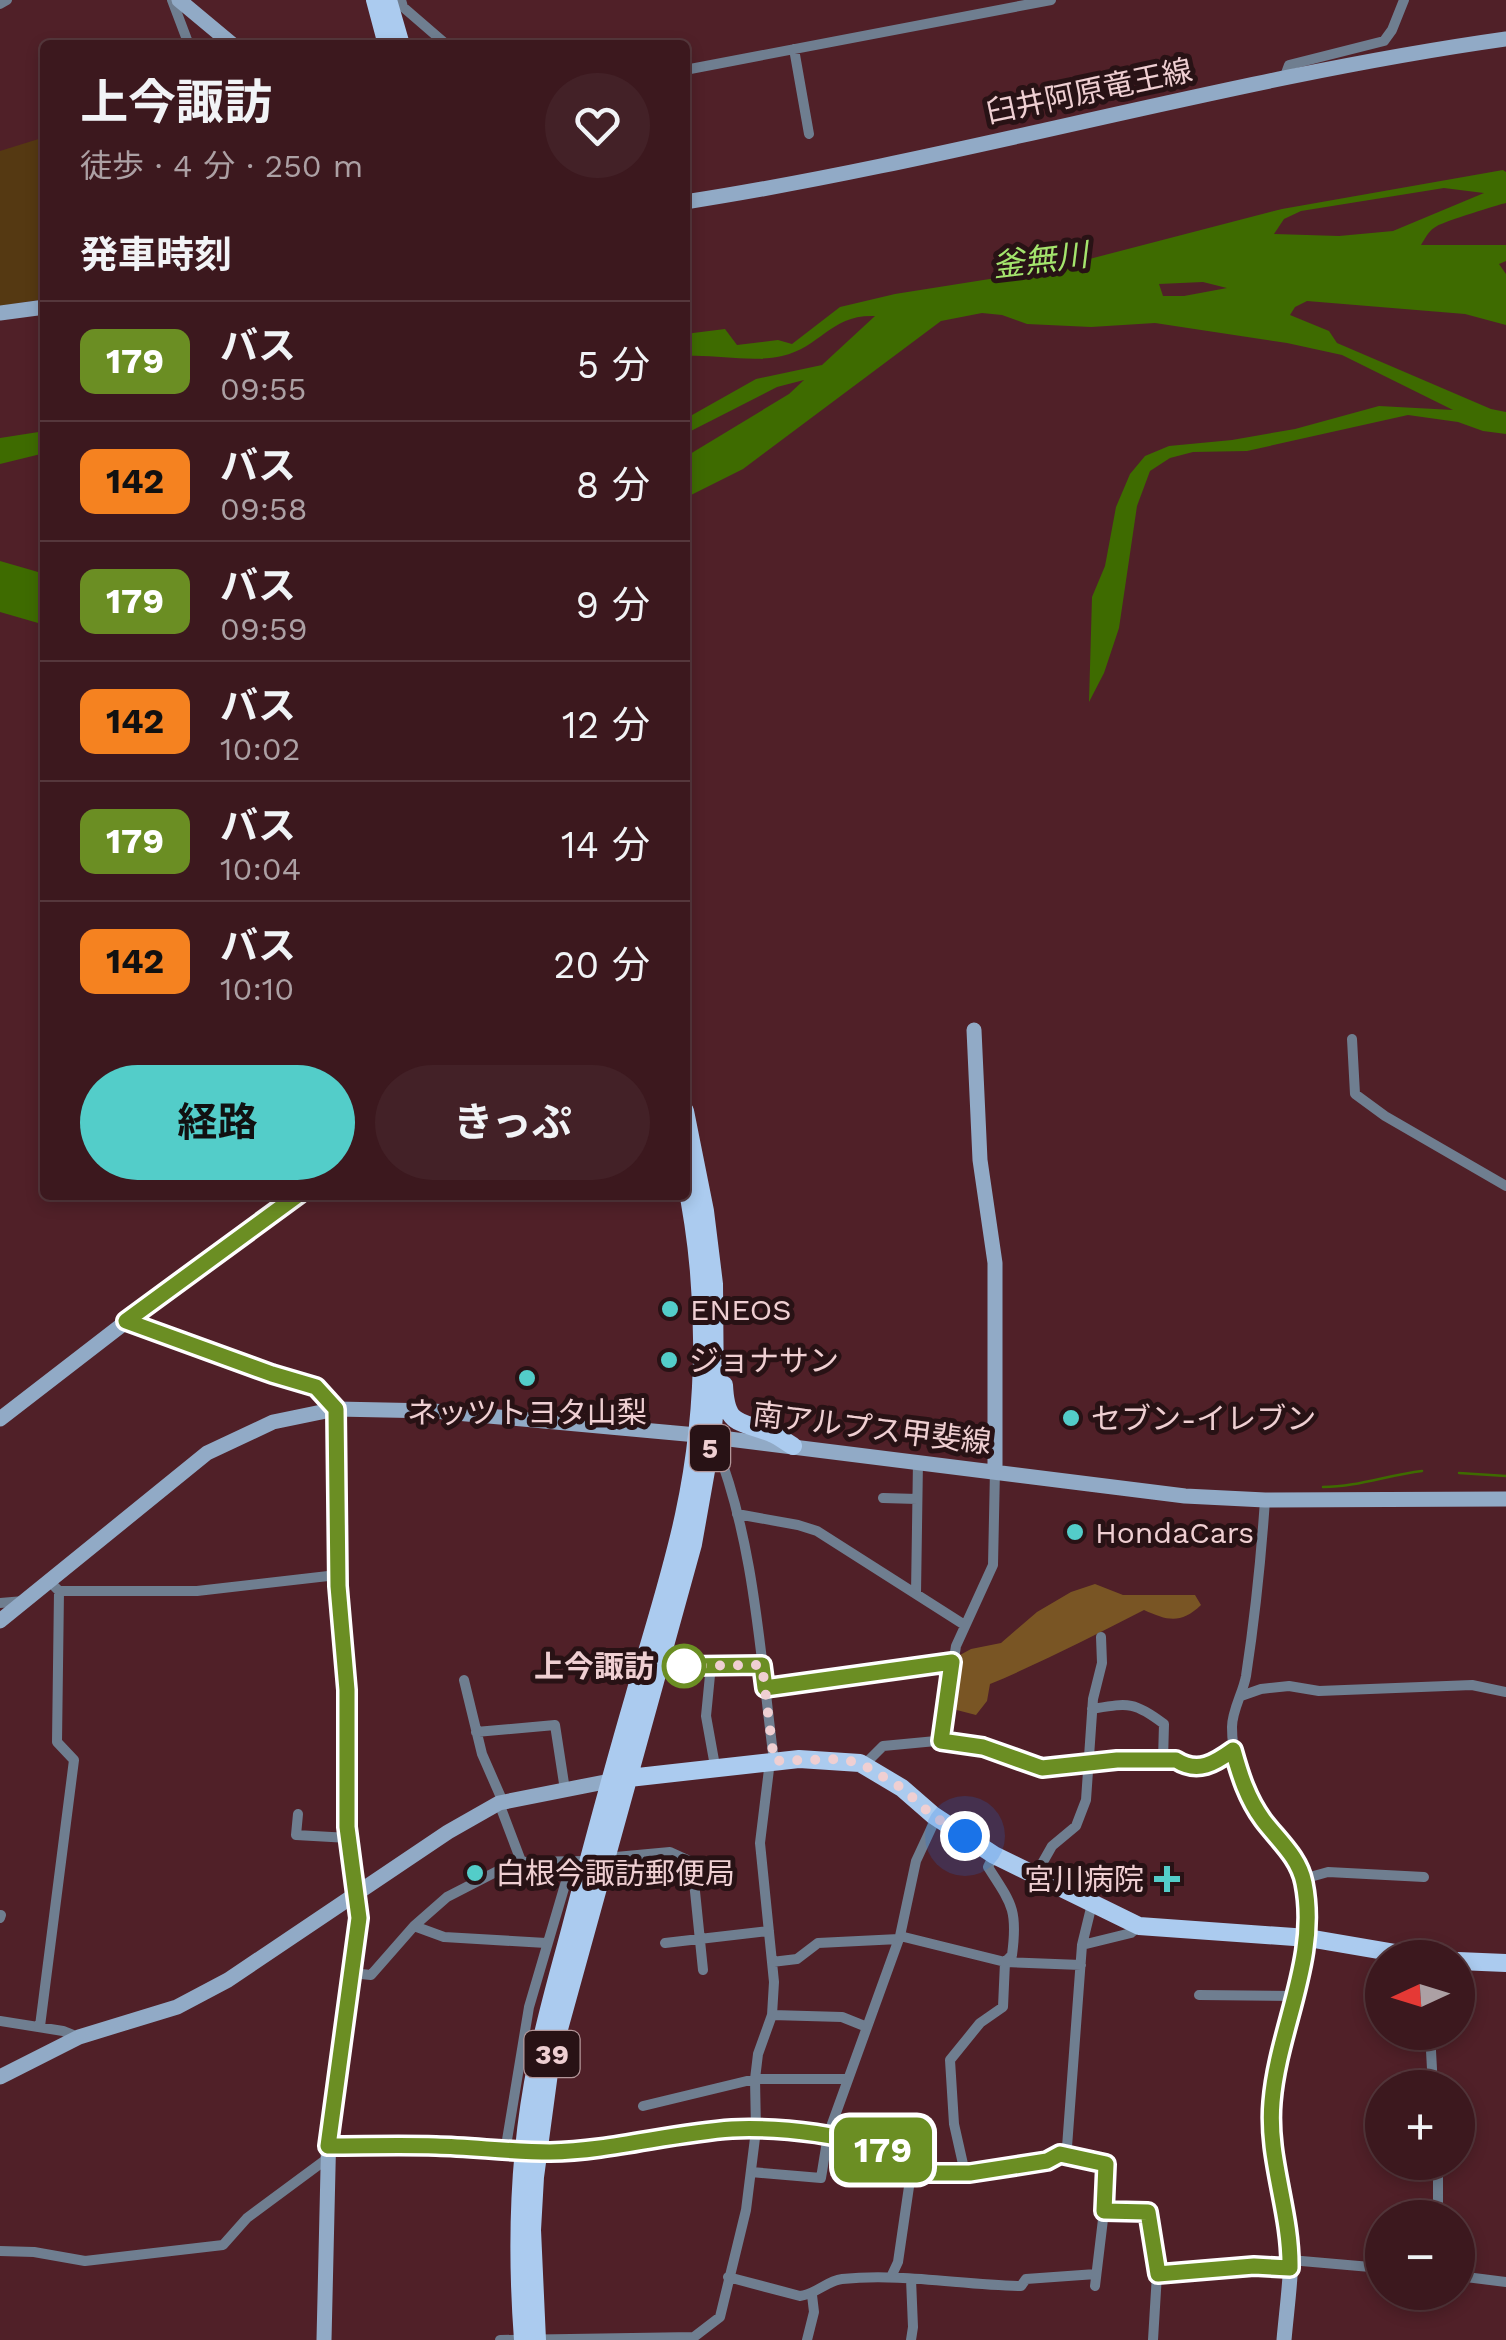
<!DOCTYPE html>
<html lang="ja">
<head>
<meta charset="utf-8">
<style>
  :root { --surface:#3c181e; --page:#432127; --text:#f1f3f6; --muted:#aca0a4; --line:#55373c; --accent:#53cdc9 }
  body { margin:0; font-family:"Work Sans","Noto Sans JP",sans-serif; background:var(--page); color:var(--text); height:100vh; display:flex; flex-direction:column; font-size:38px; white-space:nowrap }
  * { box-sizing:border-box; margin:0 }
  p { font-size:32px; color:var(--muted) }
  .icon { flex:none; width:55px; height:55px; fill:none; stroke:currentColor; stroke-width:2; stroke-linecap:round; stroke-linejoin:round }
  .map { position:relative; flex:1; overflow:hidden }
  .panel { position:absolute; left:40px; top:40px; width:650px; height:1160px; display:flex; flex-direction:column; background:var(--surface); border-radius:10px; box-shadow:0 5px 15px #0003,0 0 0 2px var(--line) }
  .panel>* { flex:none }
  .badge { padding:0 20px; border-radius:15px; font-size:35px; line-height:65px }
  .needle { width:65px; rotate:266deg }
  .tools { position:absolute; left:1365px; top:1940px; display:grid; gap:20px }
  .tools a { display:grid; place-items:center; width:110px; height:110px; border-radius:50%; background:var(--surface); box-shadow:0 5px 15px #0003,0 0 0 2px var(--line); font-size:50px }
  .you { position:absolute; width:50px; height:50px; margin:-25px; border:8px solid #fff; border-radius:50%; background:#1a73e8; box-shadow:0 0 0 15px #1a73e833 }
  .map>.badge { position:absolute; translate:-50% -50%; box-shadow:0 0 0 5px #fff }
  h2 { padding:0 40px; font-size:38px; line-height:90px }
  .round { display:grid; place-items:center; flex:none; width:105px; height:105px; border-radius:52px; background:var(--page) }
  .head { display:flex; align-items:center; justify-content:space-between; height:170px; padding:0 40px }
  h1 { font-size:48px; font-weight:700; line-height:75px }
  .cta { display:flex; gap:20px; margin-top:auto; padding:20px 40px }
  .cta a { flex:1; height:115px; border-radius:60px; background:var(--accent); color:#111; font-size:40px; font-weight:700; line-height:115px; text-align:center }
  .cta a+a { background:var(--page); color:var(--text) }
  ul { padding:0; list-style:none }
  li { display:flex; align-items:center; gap:30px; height:120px; padding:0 40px; border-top:2px solid var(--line) }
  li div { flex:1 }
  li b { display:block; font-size:38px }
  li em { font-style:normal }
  li .badge { min-width:110px; font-weight:700; text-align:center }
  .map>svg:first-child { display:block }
  .green { fill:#553912 }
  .forest { fill:#795524 }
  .water { fill:#3e6b00; fill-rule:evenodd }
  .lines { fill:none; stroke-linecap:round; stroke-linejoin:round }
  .stream { stroke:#3e6b00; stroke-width:2.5 }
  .street { stroke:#6f7e90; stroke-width:10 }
  .secondary { stroke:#91aac6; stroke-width:15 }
  .primary { stroke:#abcbef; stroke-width:18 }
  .line-casing { stroke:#fff; stroke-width:22 }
  .line { stroke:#6b8e23; stroke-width:15 }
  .walk { stroke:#efcfd2; stroke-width:10; stroke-dasharray:0 18 }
  .poi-dot { fill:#53cdc9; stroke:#281215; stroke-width:4 }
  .stop-dot { fill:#fff; stroke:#6b8e23; stroke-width:5 }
  .labels { text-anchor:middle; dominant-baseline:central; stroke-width:10; stroke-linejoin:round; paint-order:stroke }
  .shield { fill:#281215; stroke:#b39699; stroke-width:2.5 }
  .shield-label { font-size:28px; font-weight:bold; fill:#efcfd2 }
  .street-label { font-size:30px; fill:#efcfd2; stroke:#281215 }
  .poi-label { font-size:30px; fill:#efcfd2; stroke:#281215; text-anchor:start }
  .stop-label { font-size:30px; font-weight:bold; fill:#efcfd2; stroke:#281215; text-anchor:end }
  .water-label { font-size:32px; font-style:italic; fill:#a4e46d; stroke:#281215 }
</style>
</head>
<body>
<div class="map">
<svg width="1506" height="2340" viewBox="0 0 1506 2340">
  <rect width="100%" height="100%" fill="#502028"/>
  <!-- green -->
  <path class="green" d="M45,137V299L0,306V151Z"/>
  <!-- forest -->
  <path class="forest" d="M1095,1584L1123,1595H1195L1201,1605C1181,1624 1168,1621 1144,1610C1093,1636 1043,1662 990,1684L987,1701L976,1715L949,1708L953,1672L960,1655L971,1649L1001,1643L1037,1612L1071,1592Z"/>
  <!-- water -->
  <path class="water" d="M1503,170L1506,172V203C1500,204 1443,222 1437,226C1429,230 1426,237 1421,245H1506V261L1499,264L1506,274V325L1465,314L1307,301L1295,307L1290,315L1329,331L1337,343L1491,409L1506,412V434L1483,431L1458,422L1408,415L1247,451L1193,452L1170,458L1150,471L1137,506L1119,628L1104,673L1089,702L1092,597L1105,566L1116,507L1130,474L1145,456L1169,446L1232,440L1295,429L1379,406L1453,410L1342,355L1287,343L1155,323L1091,327L1027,324L1002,315L982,313L941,321L743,469L685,498V457L789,394L804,380L777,387L685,434V419L756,379L822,365L875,316C831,314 821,347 782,356C750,363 717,354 685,356V334L725,329L737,345L778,340L792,344L840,307L895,294L1047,270L1282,209ZM1444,188L1484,193L1393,231L1339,236L1274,234L1284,219L1301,211ZM1203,282L1227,288L1184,296H1163L1159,284Z
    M45,431V453L0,464V438Z
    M0,561L45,574V625L0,612Z"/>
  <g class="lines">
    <!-- stream -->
    <path class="stream" d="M1459,1473L1506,1476
      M1323,1487C1357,1487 1388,1475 1422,1471"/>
    <!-- street -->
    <path class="street" d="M172,0L189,45
      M401,0L403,7L447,45
      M0,4L7,0
      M794,49L809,134
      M685,70L1051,0
      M1285,76L1289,65L1384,41L1392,30L1404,0
      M1352,1039L1355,1094L1385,1116L1506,1186
      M127,1321L272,1374L315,1387L336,1409
      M715,1443C755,1544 760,1655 774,1761
      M883,1498L917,1499
      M737,1514L798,1525L817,1531L963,1624
      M55,1587L59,1591H197L337,1575
      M916,1594L918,1461
      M0,1603L24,1601
      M711,1665L706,1716L715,1766
      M684,1666L762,1665
      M464,1680L482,1754L503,1802
      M765,1688L952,1662
      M1241,1696L1261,1689L1289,1686L1319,1691L1472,1685L1506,1692
      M1092,1709C1128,1703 1134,1701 1164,1724L1163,1760
      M476,1732L555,1725L565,1790
      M941,1741L956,1646L993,1565L995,1470
      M864,1765L883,1746L936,1741L983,1747L1042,1768L1117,1760H1176C1198,1774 1215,1763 1233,1750
      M1251,1801C1240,1777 1232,1754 1232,1727C1232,1710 1243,1693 1246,1676C1255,1617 1261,1559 1265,1500
      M499,1803L521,1861
      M298,1814L296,1835L349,1838
      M605,1858L670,1852L692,1862L703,1970
      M1035,1876L1052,1846L1076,1826L1086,1800L1093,1699L1102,1663L1101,1637
      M1303,1879L1328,1872L1424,1877
      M0,1918L1,1915
      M414,1926L444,1937L546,1943
      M900,1936L1005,1962L1081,1965
      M665,1943L769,1931
      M1082,1945L1131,1933L1139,1926
      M772,1962L797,1959L818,1943L899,1939
      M351,1973L371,1975L414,1926L447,1897L515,1862L589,1861
      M1199,1995L1296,1996
      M772,2015L842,2017L867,2027
      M0,2021L63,2031L78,2037
      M40,2026L74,1760L57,1742L59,1591
      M1430,2032L1433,2088
      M643,2106L755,2079H848
      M329,2146C364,2146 400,2145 436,2146C476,2147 517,2154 558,2152C616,2147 674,2133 732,2129C773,2126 891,2135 911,2173C946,2173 1044,2174 1067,2147L1082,1945L1092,1904
      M505,2152L529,2007L572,1861
      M1061,2155L1106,2164L1104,2211L1149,2212L1157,2274L1153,2340
      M751,2172L821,2178L828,2135L900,1936L916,1861L936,1818
      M965,2173L954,2124L950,2060L980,2023L1003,2007L1005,1962L1012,1955C1018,1910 1012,1904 988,1867L994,1855
      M1438,2218V2162
      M0,2251L34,2252L85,2261L223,2245L247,2218L328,2158
      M1290,2260L1382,2268
      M1157,2274L1253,2266L1290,2269
      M1458,2276L1506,2282
      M728,2277L800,2296C817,2294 826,2281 842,2279C902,2273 962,2285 1021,2286L1026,2279L1096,2274
      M891,2277L898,2262L911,2173
      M1095,2286L1104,2211
      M500,2340L694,2337
      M690,2340L720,2317L746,2210L756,2130L755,2079L758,2054L772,2015L774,1982L760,1843L770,1761
      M807,2340L814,2312L812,2295
      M911,2340L913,2327L911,2279"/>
    <!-- secondary -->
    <path class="secondary" d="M179,0L233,45
      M685,202C961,159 1229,78 1506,39
      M0,313L45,307
      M974,1030L980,1160L995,1263V1470
      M0,1419L193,1270L297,1195
      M0,1621L207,1453L273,1422L336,1409L434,1411L697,1435L1185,1496L1265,1500L1506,1499
      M1251,1801C1268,1828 1298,1852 1304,1885C1319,1961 1276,2028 1271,2103C1268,2149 1286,2188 1290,2232C1293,2268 1287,2305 1284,2340
      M0,2077L79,2037L177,2007L228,1980L448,1832L499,1803L610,1781
      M324,2340L329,2126L359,1918L347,1827V1691L338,1595L336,1409"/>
    <!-- primary -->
    <path class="primary" d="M375,0L387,45
      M388,0L401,45
      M724,1385C726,1427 739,1420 771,1433C779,1436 786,1442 793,1446
      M620,1779L799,1759L860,1763L902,1788L933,1815L994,1855L1139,1926L1308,1938L1425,1958
      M1458,1961L1506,1963
      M523,2340C516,2247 518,2154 537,2062C546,2015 560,1969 572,1923C592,1847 612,1772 634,1697C651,1636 671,1576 684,1515C708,1404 708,1287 685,1177
      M537,2340L532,2230L535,2177L551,2058L693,1544L712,1437L715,1406L714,1284L705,1211L685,1111"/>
  </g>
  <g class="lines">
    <defs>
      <path id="line" d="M298,1195L126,1321L272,1374L316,1387L336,1409L338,1586L347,1690V1827L359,1918L328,2146C364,2146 400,2145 436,2146C474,2147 511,2152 550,2152C611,2151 671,2133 732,2129C773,2126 890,2135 911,2173H970L1047,2161L1060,2154L1106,2164L1104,2211L1148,2212L1158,2274L1254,2266L1290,2268C1291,2211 1267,2159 1272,2102C1278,2028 1319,1959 1304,1883C1299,1857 1278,1840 1263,1820C1247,1798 1240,1775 1233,1750C1215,1763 1198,1774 1176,1760H1117L1042,1768L983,1747L941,1741L952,1662L765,1688L762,1665L684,1666"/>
    </defs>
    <!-- line casing -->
    <use href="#line" class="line-casing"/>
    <!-- line -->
    <use href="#line" class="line"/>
    <!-- walk -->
    <path class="walk" d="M684,1666L762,1665L774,1761L839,1759L860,1763L902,1788L933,1816L965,1836"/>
  </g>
  <!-- markers -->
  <g class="poi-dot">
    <circle cx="670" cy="1309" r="10"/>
    <circle cx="669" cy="1360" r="10"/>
    <circle cx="527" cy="1378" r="10"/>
    <circle cx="1071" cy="1418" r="10"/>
    <circle cx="1075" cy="1532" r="10"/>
    <circle cx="475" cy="1873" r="10"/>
    <path d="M1162 1864h10v10h10v10h-10v10h-10v-10h-10v-10h10z"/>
  </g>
  <circle class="stop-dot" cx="684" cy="1666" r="20"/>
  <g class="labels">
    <!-- shield labels -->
    <g class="shield">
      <rect x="690" y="1425" width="40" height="46" rx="8"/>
      <rect x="524.5" y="2031" width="55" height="46" rx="8"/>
    </g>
    <g class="shield-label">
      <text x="710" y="1448">5</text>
      <text x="552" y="2054">39</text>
    </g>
    <!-- street labels -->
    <g class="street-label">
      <text transform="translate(1089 91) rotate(-12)">臼井阿原竜王線</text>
      <text transform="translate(872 1428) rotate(7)">南アルプス甲斐線</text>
    </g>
    <!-- poi labels -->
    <g class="poi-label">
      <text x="690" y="1309">ENEOS</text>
      <text x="689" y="1360">ジョナサン</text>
      <text x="527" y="1412" text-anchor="middle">ネッツトヨタ山梨</text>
      <text x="1091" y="1418">セブン-イレブン</text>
      <text x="1095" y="1532">HondaCars</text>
      <text x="495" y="1873">白根今諏訪郵便局</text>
      <text x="1144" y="1879" text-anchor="end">宮川病院</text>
    </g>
    <!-- stop labels -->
    <g class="stop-label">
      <text x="654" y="1666">上今諏訪</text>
    </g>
    <!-- water labels -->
    <g class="water-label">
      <text transform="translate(1040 260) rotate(-7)">釜無川</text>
    </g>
  </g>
</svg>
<div class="tools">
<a><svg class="needle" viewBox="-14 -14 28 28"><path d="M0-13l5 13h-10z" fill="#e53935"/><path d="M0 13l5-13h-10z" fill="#aca0a4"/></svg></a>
<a>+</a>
<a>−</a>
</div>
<div class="you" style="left:965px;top:1836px"></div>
<b class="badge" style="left:883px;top:2150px;background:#6b8e23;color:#fff">179</b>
<section class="panel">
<div class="head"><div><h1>上今諏訪</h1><p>徒歩 · 4 分 · 250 m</p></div><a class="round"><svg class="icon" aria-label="heart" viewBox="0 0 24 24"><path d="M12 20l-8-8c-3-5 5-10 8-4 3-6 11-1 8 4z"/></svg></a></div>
<h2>発車時刻</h2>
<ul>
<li><span class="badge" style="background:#6b8e23;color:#fff">179</span><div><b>バス</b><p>09:55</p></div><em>5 分</em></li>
<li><span class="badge" style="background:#f58220;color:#111">142</span><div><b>バス</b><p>09:58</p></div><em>8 分</em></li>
<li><span class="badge" style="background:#6b8e23;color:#fff">179</span><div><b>バス</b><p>09:59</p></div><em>9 分</em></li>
<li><span class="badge" style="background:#f58220;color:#111">142</span><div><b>バス</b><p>10:02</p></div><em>12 分</em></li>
<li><span class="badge" style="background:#6b8e23;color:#fff">179</span><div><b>バス</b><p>10:04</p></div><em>14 分</em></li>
<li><span class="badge" style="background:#f58220;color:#111">142</span><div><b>バス</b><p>10:10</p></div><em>20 分</em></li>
</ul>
<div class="cta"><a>経路</a><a>きっぷ</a></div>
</section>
</div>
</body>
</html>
